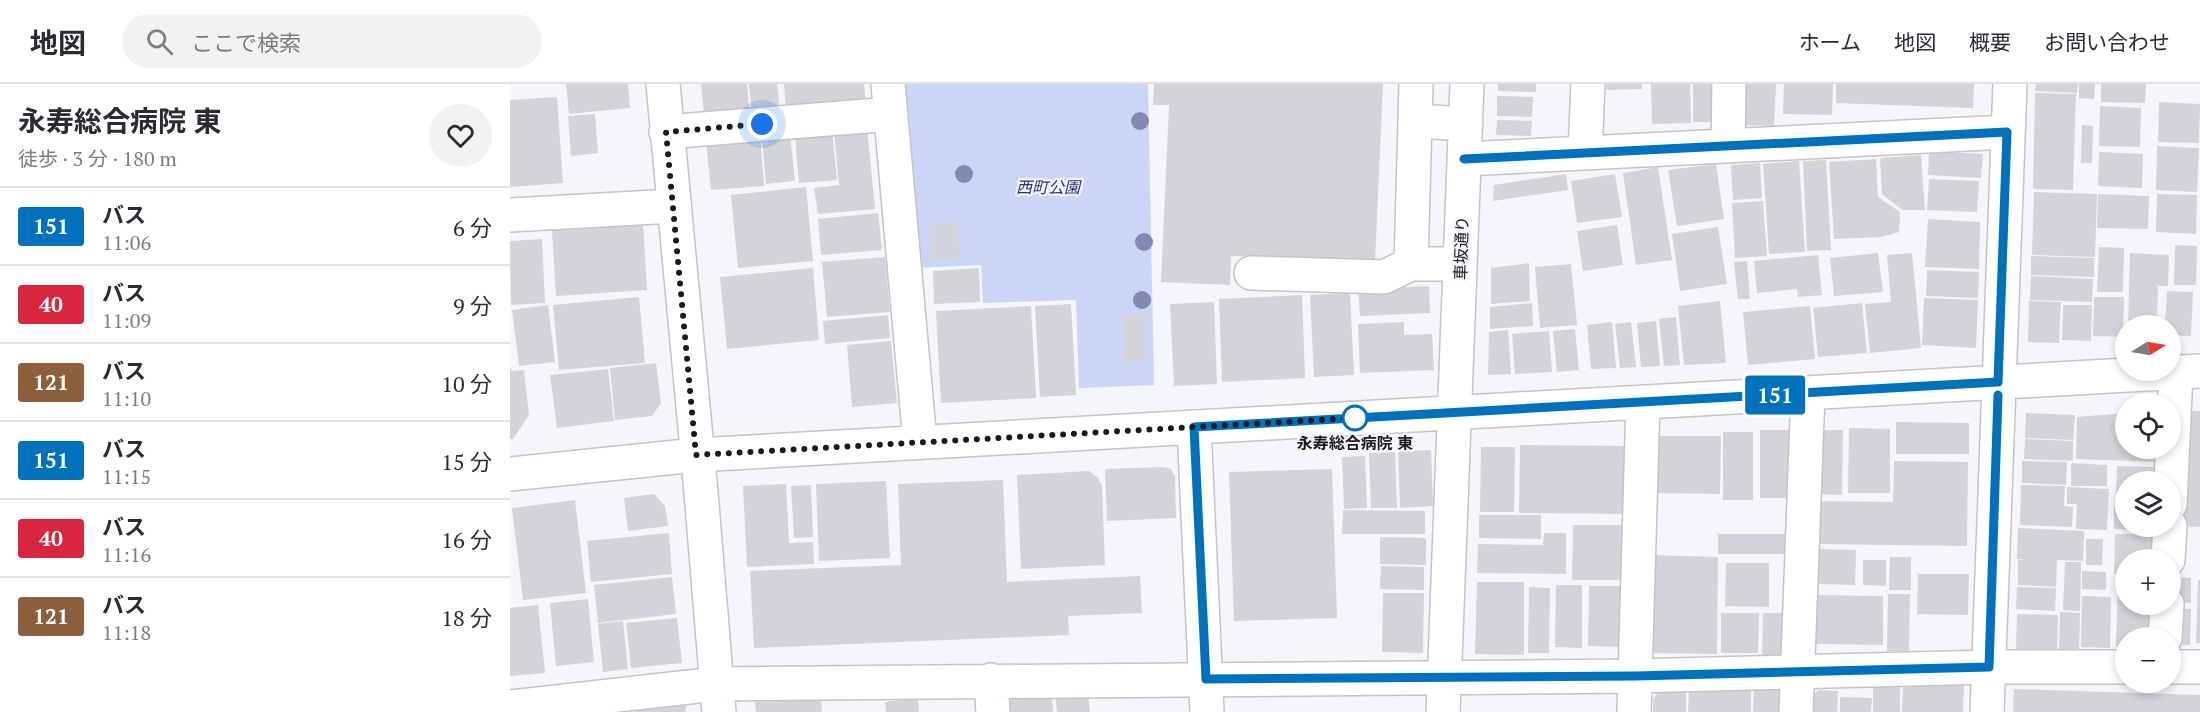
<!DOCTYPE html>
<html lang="ja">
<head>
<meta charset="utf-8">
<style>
  :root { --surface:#fff; --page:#f2f2f3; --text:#2b2b33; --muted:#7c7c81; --line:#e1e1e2 }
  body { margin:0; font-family:"PT Serif","Noto Sans JP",serif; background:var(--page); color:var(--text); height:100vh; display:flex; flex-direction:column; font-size:22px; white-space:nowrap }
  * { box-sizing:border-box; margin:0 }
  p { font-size:20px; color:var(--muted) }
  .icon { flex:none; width:33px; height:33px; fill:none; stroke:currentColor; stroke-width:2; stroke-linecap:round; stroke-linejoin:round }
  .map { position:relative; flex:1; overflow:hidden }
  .panel { display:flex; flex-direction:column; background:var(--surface); width:510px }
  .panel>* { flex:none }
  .badge { padding:0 12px; border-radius:4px; font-size:21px; line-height:39px }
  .needle { width:39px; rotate:79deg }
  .fabs { position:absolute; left:1605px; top:231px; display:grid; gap:12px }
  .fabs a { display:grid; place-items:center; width:66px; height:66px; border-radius:50%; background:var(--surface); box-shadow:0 3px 9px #0003; font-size:30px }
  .you { position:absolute; width:30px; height:30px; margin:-15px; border:4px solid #fff; border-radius:50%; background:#1a73e8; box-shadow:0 0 0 9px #1a73e833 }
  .map>.badge { position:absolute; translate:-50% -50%; box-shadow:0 0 0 3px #fff }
  .round { display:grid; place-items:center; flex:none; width:63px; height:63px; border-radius:32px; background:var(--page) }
  .head { display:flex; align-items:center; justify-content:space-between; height:102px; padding:0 18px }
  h1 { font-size:28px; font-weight:700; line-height:45px }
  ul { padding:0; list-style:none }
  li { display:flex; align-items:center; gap:18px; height:78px; padding:0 18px; border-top:2px solid var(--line) }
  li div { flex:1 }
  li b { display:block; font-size:22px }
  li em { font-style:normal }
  li .badge { min-width:66px; font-weight:700; text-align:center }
  header { display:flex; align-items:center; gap:36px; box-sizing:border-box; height:84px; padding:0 30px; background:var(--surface); border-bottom:2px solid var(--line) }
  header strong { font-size:28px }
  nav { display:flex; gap:33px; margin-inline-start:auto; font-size:21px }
  .search { width:420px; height:54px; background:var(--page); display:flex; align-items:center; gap:15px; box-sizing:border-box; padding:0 21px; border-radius:33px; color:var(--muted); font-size:22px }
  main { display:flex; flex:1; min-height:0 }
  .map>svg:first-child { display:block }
  .green { fill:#cbd5f6 }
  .building { fill:#d2d4d9 }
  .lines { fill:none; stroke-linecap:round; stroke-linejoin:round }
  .minor-casing { stroke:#c2c4c9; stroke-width:36 }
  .minor { stroke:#fff; stroke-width:33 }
  .tree { fill:#838ab2 }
  .line-casing { stroke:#fff; stroke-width:14 }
  .line { stroke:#0072bc; stroke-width:9 }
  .walk { stroke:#191a1c; stroke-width:6; stroke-dasharray:0 10.8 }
  .stop-dot { fill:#fff; stroke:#0072bc; stroke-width:3 }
  .labels { text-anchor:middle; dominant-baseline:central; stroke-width:4.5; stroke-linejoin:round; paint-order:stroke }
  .park-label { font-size:16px; font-style:italic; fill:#263277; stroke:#f4f6fb }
  .street-label { font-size:16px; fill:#191a1c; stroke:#f4f6fb }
  .stop-label { font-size:16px; font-weight:bold; fill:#191a1c; stroke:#f4f6fb }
</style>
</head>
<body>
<header>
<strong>地図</strong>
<div class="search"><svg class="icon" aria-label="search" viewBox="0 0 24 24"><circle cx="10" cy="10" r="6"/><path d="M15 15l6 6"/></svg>ここで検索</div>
<nav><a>ホーム</a><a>地図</a><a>概要</a><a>お問い合わせ</a></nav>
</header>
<main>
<section class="panel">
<div class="head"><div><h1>永寿総合病院 東</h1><p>徒歩 · 3 分 · 180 m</p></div><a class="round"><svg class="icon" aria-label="heart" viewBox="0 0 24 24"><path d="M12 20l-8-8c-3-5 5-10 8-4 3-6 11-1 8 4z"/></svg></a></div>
<ul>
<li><span class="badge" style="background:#0072bc;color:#fff">151</span><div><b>バス</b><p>11:06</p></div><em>6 分</em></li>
<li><span class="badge" style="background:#d7263d;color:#fff">40</span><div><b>バス</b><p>11:09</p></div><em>9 分</em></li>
<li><span class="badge" style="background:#8b5e3c;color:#fff">121</span><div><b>バス</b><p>11:10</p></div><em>10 分</em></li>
<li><span class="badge" style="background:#0072bc;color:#fff">151</span><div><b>バス</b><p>11:15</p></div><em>15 分</em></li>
<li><span class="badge" style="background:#d7263d;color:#fff">40</span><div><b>バス</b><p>11:16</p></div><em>16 分</em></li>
<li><span class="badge" style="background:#8b5e3c;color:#fff">121</span><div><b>バス</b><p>11:18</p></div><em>18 分</em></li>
</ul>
</section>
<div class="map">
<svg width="1690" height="628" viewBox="0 0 1690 628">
  <rect width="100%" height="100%" fill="#f4f6fb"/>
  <!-- green -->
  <path class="green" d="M395,0H638L644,301L569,304L566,216L473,219L471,181L404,184Z"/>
  <!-- building -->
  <path class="building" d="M56,0H118L120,24L59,30Z
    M191,0H237L239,26L194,30Z
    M239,0H267L270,26L242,29Z
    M274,0H354L356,18L276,25Z
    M644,0H873L865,178L721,172L720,201L651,198L659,21H643Z
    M988,0H1026V8L988,7Z
    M1096,0H1132V5L1096,6Z
    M1141,0H1180L1181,39L1142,40Z
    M1183,0H1206V38H1183Z
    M1229,0H1266L1264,42L1227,41Z
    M1274,0H1323L1322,31L1273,30Z
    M1326,0H1464L1463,24L1326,19Z
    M1526,0H1568L1567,9L1525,7Z
    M1569,0H1585L1584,15L1569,14Z
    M1591,0H1636L1635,19L1591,18Z
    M1525,9L1566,10L1563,106L1523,105Z
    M987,12L1023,13L1022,33L987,32Z
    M47,13L53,99L0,103V16Z
    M1649,18L1690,20L1689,59L1648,58Z
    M1590,22L1631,24L1630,63L1589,62Z
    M85,30L88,69L61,72L58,32Z
    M987,36L1022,37L1021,52L986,51Z
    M1572,41L1583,42L1582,79H1571Z
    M357,43L365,125L308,130L304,104L329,101L324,46Z
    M322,46L327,96L289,99L285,50Z
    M280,50L285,97L256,100L252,53Z
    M250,52L254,102L201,106L196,57Z
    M1647,62L1689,64L1687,108L1646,106Z
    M1419,67L1473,70L1471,94L1418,91Z
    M1589,68L1633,70L1632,104L1588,102Z
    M1411,71L1415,126H1392L1372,110L1370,74Z
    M1366,75L1368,113L1390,128L1389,148L1371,153L1324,155L1319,78Z
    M1316,76L1321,166L1297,167L1293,77Z
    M1289,77L1295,168L1259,170L1253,80Z
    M1250,79L1252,114L1223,116L1221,81Z
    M1206,80L1214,135L1167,142L1158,86Z
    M1148,83L1162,176L1126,181L1113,89Z
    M1056,90L1058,106L983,117L984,101Z
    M1105,90L1112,133L1067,139L1061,97Z
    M1419,95L1469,97L1467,128L1417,126Z
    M296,103L303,177L228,184L221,111Z
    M1524,108L1587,110L1585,173L1522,171Z
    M1588,110L1639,112L1638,145L1587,144Z
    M1647,110L1687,111L1686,150L1646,148Z
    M1253,117L1257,172L1225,174L1222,119Z
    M368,129L372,166L311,171L308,135Z
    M1418,135L1470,138L1469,185L1415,183Z
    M448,138L450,175L421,176L419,140Z
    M133,141L137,206L46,212L42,146Z
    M1107,141L1113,181L1073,187L1067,147Z
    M1208,143L1217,200L1170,207L1162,150Z
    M32,155L35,219L1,221L0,157Z
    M1665,161L1687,162L1686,201H1664Z
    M1589,163L1614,164L1613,208H1587Z
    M1368,169L1373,208L1324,212L1320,174Z
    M1402,169L1411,264L1360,269L1355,220L1381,218L1377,171Z
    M1620,169L1659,171L1658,202H1648L1647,242H1618Z
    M1308,171L1312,211L1288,213L1287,205L1247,209L1244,177Z
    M1521,172L1584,174V193L1521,191Z
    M375,173L380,228L317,233L312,178Z
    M1237,177L1240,215H1228L1224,178Z
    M1019,179L1020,217L981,220V184Z
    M1061,180L1067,241L1030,244L1025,183Z
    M303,184L309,256L217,265L210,193Z
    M469,184L470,218L424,220L423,187Z
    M1417,186L1469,188L1468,214L1416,212Z
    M1521,192L1583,195L1582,218L1520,216Z
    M919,202L920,229L850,232L848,205Z
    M1657,207L1683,208L1681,252L1660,251V242H1655Z
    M840,209L844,291L804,293L800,211Z
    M792,211L795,294L712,298L709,215Z
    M129,213L135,279L49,286L43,221Z
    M1584,213H1614L1613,253L1583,252Z
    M1414,214L1468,216L1466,264L1412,261Z
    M1210,217L1216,279L1174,281L1168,222Z
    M1519,217L1551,218L1549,259L1518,258Z
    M704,218L707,300L664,302L660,220Z
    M1022,219L1023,242L980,245V223Z
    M1352,219L1357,269L1308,273L1303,224Z
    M561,220L566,311L530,313L525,222Z
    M38,221L45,278L9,282L2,226Z
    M1553,221H1582L1581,257L1552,256Z
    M521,222L526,314L431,319L426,227Z
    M1300,222L1305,275L1238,281L1233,228Z
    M635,230L636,277L614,278L613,231Z
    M378,231L380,254L315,260L313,237Z
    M1166,233L1170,281L1154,282L1149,235Z
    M1146,237L1150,282L1131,283L1127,239Z
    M894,238V251L922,250L924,286L850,289L848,240Z
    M1102,238L1106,284L1081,285L1077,241Z
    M1121,238L1126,283L1110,284L1105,240Z
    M1065,245L1069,286L1047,288L1043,247Z
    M998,246L1001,290L978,291L979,248Z
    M1039,247L1042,288L1005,290L1002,250Z
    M381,257L387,319L342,323L337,261Z
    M146,279L151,319L142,332L105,336L100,284Z
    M0,283L2,287L14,286L19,331L3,355H0Z
    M98,285L104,337L47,344L40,291Z
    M1673,327H1690V443L1669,442Z
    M1516,329L1565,331L1563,356L1515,354Z
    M1616,329V364H1654L1653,378L1566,375L1567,333Z
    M1386,338L1459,339V370H1386Z
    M1339,344L1380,345V409H1338Z
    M1250,346H1285V414H1250Z
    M1308,346H1333L1332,411L1306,410Z
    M1213,348H1243V416H1213Z
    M1147,352H1211L1210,410L1146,409Z
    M1515,355L1563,357V377L1514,375Z
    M1010,361L1118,362L1117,430L1009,429Z
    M971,363H1005L1004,428H970Z
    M921,366L923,422L890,424L888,367Z
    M885,368L887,424H861L859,369Z
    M855,372L857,424L834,425L832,373Z
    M1384,377L1458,378L1457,462L1308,460V417L1383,418Z
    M1512,377L1557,378L1556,401L1512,399Z
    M1561,379L1597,381V402H1561Z
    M1607,382L1647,383L1646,398H1616V411L1606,410Z
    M653,383L661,385L665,392L666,434L597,437L595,385Z
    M822,385L827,534L724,537L719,388Z
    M579,387L588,394L592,402L595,481L511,485L507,391Z
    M493,396L497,498L630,492L632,529L558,532L559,551L244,564L240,487L391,481L388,400Z
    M376,397L380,474L309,477L306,400Z
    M276,400L279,459L303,458L304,480L237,483L233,402Z
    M301,401L303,453L284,454L281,402Z
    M1511,401L1555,402L1554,422L1563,423L1562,443L1510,441Z
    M1557,403L1599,405L1597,446L1566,445L1567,420H1557Z
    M144,410L155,422L158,442L118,447L114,414Z
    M65,416L76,509L13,516L2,424Z
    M1604,422L1616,423V442H1644L1643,446L1604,445Z
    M833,426L915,427V450H832Z
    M969,431H1031V455L969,454Z
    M1063,441H1115V496H1062Z
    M1508,444L1574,447L1573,477L1547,476L1546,503L1508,501V476L1516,475H1507Z
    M159,449L162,490L81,498L77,457Z
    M1034,449H1056V490L967,489L968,460L1033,461Z
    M1208,450H1275V470H1208Z
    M1605,450H1643L1642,476H1616V491L1604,490Z
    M870,453L916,454V481L870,480Z
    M1576,455H1593L1592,481H1576Z
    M1309,465L1346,466L1345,501L1309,500Z
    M1143,471L1208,473L1207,570L1141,569Z
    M1380,473H1401V506H1379Z
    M1353,476H1376V502L1353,501Z
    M1555,478H1571L1570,527L1553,526Z
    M1216,479H1259V523L1215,522Z
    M871,482L914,483V506L870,505Z
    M1572,487L1596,488V506L1572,505Z
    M1408,490H1459L1458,531L1407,530Z
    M162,493L166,530L88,539L84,501Z
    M1662,493L1681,494V519L1662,518Z
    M1608,496H1616V520H1639L1638,554H1616V563L1606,562Z
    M1688,496H1690V559H1686Z
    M967,498H1014V571L965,570Z
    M1046,501H1072V564L1045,563Z
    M1079,502H1113V563L1078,562Z
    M1019,503L1040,504L1039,569H1018Z
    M1507,503L1546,504L1545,527L1506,525Z
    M873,509H914L913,569L872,568Z
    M1378,510H1400L1399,567H1377Z
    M1307,511L1373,512V561L1306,560Z
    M1572,512L1601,513L1600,564L1571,563Z
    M78,515L84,578L46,582L40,519Z
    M28,521L35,589L0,592V524Z
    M1662,524L1681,525L1680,561H1661Z
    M1550,528L1570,529L1569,570L1549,569Z
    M1211,529H1249L1248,569H1211Z
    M1253,529H1274L1273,572H1252Z
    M1507,530L1548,531L1547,568L1506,567Z
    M167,534L172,579L121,584L116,539Z
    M113,537L118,585L93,588L88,540Z
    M1363,598H1390V628H1363Z
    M1393,599L1454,600L1453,628H1392Z
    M1150,605H1176V628H1143V615Z
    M1244,605H1269L1276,614V628H1243Z
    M1504,605L1690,611V628H1503Z
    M1179,606H1241V628H1178Z
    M1309,606L1328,607L1327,628H1299V614Z
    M578,610L580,628H547L545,612Z
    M542,611L543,628H495L494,614Z
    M1330,613L1362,614L1361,628H1330Z
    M408,614L409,628H376L375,618Z
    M311,616L312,628H246L245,618Z
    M176,621V628H125V625Z"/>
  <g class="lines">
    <defs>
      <path id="minor" d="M153,0L191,408L209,628
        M378,0L410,358
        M906,0L905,37L956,40
        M156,48L381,30
        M1218,61L1219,0
        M1075,69L1078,0
        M954,75L1497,48
        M0,131L163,122
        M901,180L905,37
        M741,189L874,193L901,180H950
        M684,343L697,628
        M0,390L186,371L1690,287
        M1660,420L1666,288
        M1658,476L1660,442
        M1655,554L1657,520
        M1660,583H1690
        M481,596L483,628
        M0,623L206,600L1125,592L1479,583H1616
        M933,628L957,0
        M1124,628L1133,318
        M1286,628L1298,309
        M1477,628L1500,0"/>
    </defs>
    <!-- minor casing -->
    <use href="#minor" class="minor-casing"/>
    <!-- minor -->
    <use href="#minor" class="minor"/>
  </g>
  <!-- trees -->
  <g class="tree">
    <circle cx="630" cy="37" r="9"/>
    <circle cx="454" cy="90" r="9"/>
    <circle cx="634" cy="158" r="9"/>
    <circle cx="632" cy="216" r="9"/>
  </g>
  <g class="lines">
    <defs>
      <path id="line" d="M954,75L1497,48L1488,298L684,343L696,595L1125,592L1479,583L1488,311"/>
    </defs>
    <!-- line casing -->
    <use href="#line" class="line-casing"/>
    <!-- line -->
    <use href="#line" class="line"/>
    <!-- walk -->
    <path class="walk" d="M252,40L156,48L186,371L845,334"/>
  </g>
  <!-- markers -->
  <circle class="stop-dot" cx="845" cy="334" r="12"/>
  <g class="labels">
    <!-- park labels -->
    <g class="park-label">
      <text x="538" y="103">西町公園</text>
    </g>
    <!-- street labels -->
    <g class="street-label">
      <text transform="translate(951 164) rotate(-88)">車坂通り</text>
    </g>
    <!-- stop labels -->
    <g class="stop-label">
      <text x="845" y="359">永寿総合病院 東</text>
    </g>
  </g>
</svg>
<div class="fabs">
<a><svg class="needle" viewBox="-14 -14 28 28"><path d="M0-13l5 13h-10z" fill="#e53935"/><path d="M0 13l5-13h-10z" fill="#7c7c81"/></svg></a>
<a><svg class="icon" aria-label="locate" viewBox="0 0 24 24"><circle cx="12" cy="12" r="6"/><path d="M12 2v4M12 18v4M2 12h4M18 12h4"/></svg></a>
<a><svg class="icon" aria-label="layers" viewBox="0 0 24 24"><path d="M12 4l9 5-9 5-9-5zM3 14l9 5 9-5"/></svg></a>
<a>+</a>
<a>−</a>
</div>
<div class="you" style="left:252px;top:40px"></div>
<b class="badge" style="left:1265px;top:311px;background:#0072bc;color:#fff">151</b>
</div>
</main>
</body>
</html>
